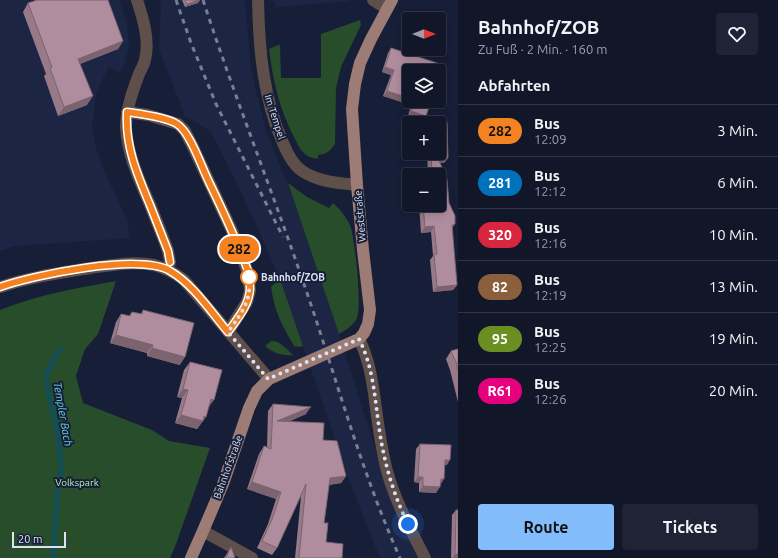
<!DOCTYPE html>
<html lang="de">
<head>
<meta charset="utf-8">
<style>
  :root { --surface:#111629; --page:#1e2335; --text:#f1f3f6; --muted:#9c9fa8; --line:#303546; --accent:#82bcfa }
  body { margin:0; font-family:Ubuntu,sans-serif; background:var(--page); color:var(--text); height:100vh; display:flex; flex-direction:column; font-size:15px; white-space:nowrap }
  * { box-sizing:border-box; margin:0 }
  p { font-size:13px; color:var(--muted) }
  .icon { flex:none; width:22px; height:22px; fill:none; stroke:currentColor; stroke-width:2; stroke-linecap:round; stroke-linejoin:round }
  .map { position:relative; flex:1; overflow:hidden }
  .panel { display:flex; flex-direction:column; background:var(--surface); width:320px }
  .panel>* { flex:none }
  .badge { padding:0 8px; border-radius:13px; font-size:14px; line-height:26px }
  .needle { width:26px; rotate:90deg }
  .tools { position:absolute; left:402px; top:12px; display:grid; gap:8px }
  .tools a { display:grid; place-items:center; width:44px; height:44px; border-radius:4px; background:var(--surface); box-shadow:0 2px 10px #0003,0 0 0 1px var(--line); font-size:20px }
  .scale { position:absolute; left:12px; bottom:10px; width:54px; box-sizing:border-box; padding-left:4px; border:2px solid #dce2f3; border-top:0; font-size:11px; line-height:14px; white-space:nowrap; color:#dce2f3; -webkit-text-stroke:3px #171e37; paint-order:stroke }
  .you { position:absolute; width:20px; height:20px; margin:-10px; border:3px solid #fff; border-radius:50%; background:#1a73e8; box-shadow:0 0 0 6px #1a73e833 }
  .map>.badge { position:absolute; translate:-50% -50%; box-shadow:0 0 0 2px #fff }
  h2 { padding:0 20px; font-size:15px; line-height:36px }
  .round { display:grid; place-items:center; flex:none; width:42px; height:42px; border-radius:4px; background:var(--page) }
  .overview { display:flex; align-items:center; justify-content:space-between; height:68px; padding:0 20px }
  h1 { font-size:19px; font-weight:700; line-height:30px }
  .button { display:flex; gap:8px; margin-top:auto; padding:8px 20px }
  .button a { flex:1; height:46px; border-radius:4px; background:var(--accent); color:#111; font-size:16px; font-weight:700; line-height:46px; text-align:center }
  .button a+a { background:var(--page); color:var(--text) }
  ul { padding:0; list-style:none }
  li { display:flex; align-items:center; gap:12px; height:52px; padding:0 20px; border-top:1px solid var(--line) }
  li div { flex:1 }
  li b { display:block; font-size:15px }
  li em { font-style:normal }
  li .badge { min-width:44px; font-weight:700; text-align:center }
  main { display:flex; flex:1; min-height:0 }
  .map>svg:first-child { display:block }
  .built { fill:#1d2545 }
  .green { fill:#284d2a }
  .lines { fill:none; stroke-linecap:round; stroke-linejoin:round }
  .stream { stroke:#154d54; stroke-width:5.5 }
  .minor { stroke:#5e4f4a; stroke-width:12 }
  .major { stroke:#9c7c74; stroke-width:12 }
  .rail { stroke:#787f94; stroke-width:3; stroke-dasharray:5 5; stroke-linecap:butt }
  .wall { fill:#977988 }
  .shaded-wall { fill:#7b636f }
  .building { fill:#b08d9e; stroke:#7b636f }
  .line-casing { stroke:#fff; stroke-width:9 }
  .line { stroke:#f58220; stroke-width:6 }
  .walk { stroke:#dce2f3; stroke-width:4; stroke-dasharray:0 7.2 }
  .stop-dot { fill:#fff; stroke:#f58220; stroke-width:2 }
  .labels { text-anchor:middle; dominant-baseline:central; stroke-width:4; stroke-linejoin:round; paint-order:stroke }
  .street-label { font-size:10px; fill:#dce2f3; stroke:#171e37 }
  .stop-label { font-size:10px; font-weight:bold; fill:#dce2f3; stroke:#171e37; text-anchor:start }
  .park-label { font-size:10px; fill:#b6f3b8; stroke:#171e37 }
  .water-label { font-size:11px; font-style:italic; fill:#66d2e1; stroke:#171e37 }
</style>
</head>
<body>
<main>
<div class="map">
<svg width="458" height="558" viewBox="0 0 458 558">
  <rect width="100%" height="100%" fill="#171e37"/>
  <!-- built -->
  <path class="built" d="M0,0H119L127,24L129,44L125,63L120,73L109,67L101,82L96,96L92,128L97,151L104,171L127,219L130,238L15,246L0,251Z
    M159,0H245L251,69L266,131L293,198L339,334L382,470L419,558H381L374,544L348,477L280,279L250,211L211,132L185,116L159,49L161,4Z
    M274,0H349L348,1L276,7Z"/>
  <!-- green -->
  <path class="green" d="M360,20L361,25L341,67L336,88L335,144C330,151 327,154 318,155V159C313,158 307,157 304,153C299,149 297,142 294,137C279,109 273,80 269,49L278,45H280L281,78H321V34Z
    M288,183L307,197L329,208L333,203C341,210 348,219 351,228C355,242 362,306 357,318C354,325 346,330 339,334Z
    M280,279L303,346L299,347L294,346C281,323 275,313 271,287Z
    M116,281L98,334L85,349L76,376L83,403L152,430L169,441L210,448L176,544L170,558H0V310C37,295 77,288 116,281Z
    M271,341C280,340 287,350 293,355C282,356 273,353 265,346Z"/>
  <g class="lines">
    <!-- stream -->
    <path class="stream" d="M53,558L57,498L61,470L60,453L57,429L48,391L46,376L50,366L60,349"/>
    <!-- minor -->
    <path class="minor" d="M137,0C143,18 150,41 145,60C144,65 141,69 139,74C133,90 126,109 126,127C127,152 138,177 148,200C155,217 162,234 168,251L170,262L168,270
      M258,0C259,49 263,98 283,143C287,153 292,164 302,171C319,182 337,183 357,185
      M373,0L387,9
      M127,112L148,115L178,124L185,131L193,147L232,231L248,273L250,291L247,302L228,332
      M0,287C29,277 60,273 90,268C111,265 133,261 154,265C165,268 175,273 184,280L269,379
      M359,339C369,359 372,379 375,401C378,424 381,448 387,471C395,501 411,530 425,558
      M203,531L252,558"/>
    <!-- major -->
    <path class="major" d="M191,558L203,531L223,484L249,408L257,391L269,379L359,339L364,333L368,324L370,310L363,250L357,185L352,109L355,84L360,63L371,39L392,0"/>
    <!-- rail -->
    <path class="rail" d="M176,0L191,43L216,104L283,237
      M203,0C235,98 273,193 306,290C337,380 361,471 400,558"/>
  </g>
  <!-- wall -->
  <path class="wall" d="M182,0H200L198,3L185,7Z
    M28,3L123,41L118,49L80,64L87,105L58,116L44,76L46,74L23,12Z
    M391,48L409,101H431L423,121L408,116L411,105L383,96L391,75L382,72L388,53Z
    M430,122H447L448,158L444,163H440L447,180L449,203L455,216V224L452,228L457,285L453,290L433,292L430,260L433,256L431,232L421,233L419,205H439V175H428L427,153H439V123H429Z
    M143,310L180,365L147,356V353L110,343L116,322L121,314L129,316L132,312L141,314Z
    M458,349V402L450,370L446,359L451,351Z
    M190,362L208,408L200,425L197,429L175,423L182,398L177,397L184,370Z
    M273,404L306,414L288,422L323,440L346,476L341,483L329,485L324,523L326,542L342,558H295L301,496L277,548L272,555L257,548L268,524L276,499L247,489L259,454L264,446L267,447L268,411Z
    M420,444L447,465H445L440,484L436,493L419,492V483L414,482L416,449Z
    M456,510L458,558H451L452,515Z
    M231,547L235,558H224L226,555Z"/>
  <!-- shaded-wall -->
  <path class="shaded-wall" d="M200,0L198,3L185,7L187,4Z
    M123,41L118,49L72,67L78,59Z
    M385,67L394,70L391,75L382,72Z
    M387,91L409,98V101H414L411,105L383,96Z
    M93,96L87,105L58,116L64,107Z
    M411,111L426,116L423,121L408,116Z
    M438,158H448L444,163H434Z
    M434,226L431,232L421,233L425,227Z
    M457,285L453,290L433,292L437,287Z
    M116,335L153,345L147,353L110,343Z
    M152,348L185,357L180,365L147,356Z
    M183,389L188,390L182,398L177,397Z
    M211,399L214,400L208,408Z
    M311,407L306,414L272,429L277,421Z
    M181,415L204,416L206,417L197,429L175,423Z
    M445,460H450L447,465H442Z
    M346,476L341,483L325,485L330,478Z
    M418,477H423L419,483L414,482Z
    M441,479H444L441,484Z
    M252,482L281,492L276,499L247,489Z
    M423,486L440,487L436,493L419,492Z
    M455,554H458V558H452Z"/>
  <!-- building -->
  <path class="building" d="M37,0H108L123,41L78,59L93,96L64,107L50,68L52,67L28,3Z
    M185,0H199L187,4Z
    M391,48L440,64L437,71H409V98L387,91L394,70L385,67Z
    M414,101H431L426,116L411,111Z
    M430,122H447L448,158H438L447,180L449,203L455,216V224L452,225L457,285L437,287L434,254H437L434,226L425,227L423,205H439V175H432L431,153H439V123H430Z
    M143,310L194,323L185,357L152,348L153,345L116,335L121,314L130,316L132,312L142,314Z
    M458,349V371L456,362L451,351Z
    M190,362L222,370L214,400L211,399L206,417L204,416L203,421L181,415L188,390L183,389Z
    M273,404L311,407L277,421L324,423L323,440L337,441L346,476L330,478L324,523H328L326,542L343,544L342,558H299L306,484L277,548L262,541L273,517L281,492L252,482L264,446L271,449Z
    M420,444L451,445L450,460H445L444,479H441L440,487L423,486V477H418Z
    M456,510H458V554H455Z
    M231,547L235,558H226Z"/>
  <g class="lines">
    <defs>
      <path id="line" d="M0,287C34,275 139,253 170,271C193,284 211,312 228,332C237,319 249,306 250,289C250,283 250,277 248,271C237,241 223,211 209,182C202,168 190,132 177,124C166,117 140,114 127,112C125,146 137,174 150,205C156,220 162,236 168,251L170,262"/>
    </defs>
    <!-- line casing -->
    <use href="#line" class="line-casing"/>
    <!-- line -->
    <use href="#line" class="line"/>
    <!-- walk -->
    <path class="walk" d="M249,277L248,273C253,299 243,311 228,332L268,379L359,339C375,370 375,406 381,440C386,469 395,498 408,524"/>
  </g>
  <!-- markers -->
  <circle class="stop-dot" cx="249" cy="277" r="8"/>
  <g class="labels">
    <!-- street labels -->
    <g class="street-label">
      <text transform="translate(275 117) rotate(72)">Im Tempel</text>
      <text transform="translate(360 216) rotate(-95)">Weststraße</text>
      <text transform="translate(228 467) rotate(-70)">Bahnhofstraße</text>
    </g>
    <!-- stop labels -->
    <g class="stop-label">
      <text x="261" y="277">Bahnhof/ZOB</text>
    </g>
    <!-- park labels -->
    <g class="park-label">
      <text x="77" y="482">Volkspark</text>
    </g>
    <!-- water labels -->
    <g class="water-label">
      <text transform="translate(63 414) rotate(80)">Templer Bach</text>
    </g>
  </g>
</svg>
<div class="tools">
<a><svg class="needle" viewBox="-14 -14 28 28"><path d="M0-13l5 13h-10z" fill="#e53935"/><path d="M0 13l5-13h-10z" fill="#9c9fa8"/></svg></a>
<a><svg class="icon" aria-label="layers" viewBox="0 0 24 24"><path d="M12 4l9 5-9 5-9-5zM3 14l9 5 9-5"/></svg></a>
<a>+</a>
<a>−</a>
</div>
<div class="scale">20 m</div>
<div class="you" style="left:408px;top:524px"></div>
<b class="badge" style="left:239px;top:249px;background:#f58220;color:#111">282</b>
</div>
<section class="panel">
<div class="overview"><div><h1>Bahnhof/ZOB</h1><p>Zu Fuß · 2 Min. · 160 m</p></div><a class="round"><svg class="icon" aria-label="heart" viewBox="0 0 24 24"><path d="M12 20l-8-8c-3-5 5-10 8-4 3-6 11-1 8 4z"/></svg></a></div>
<h2>Abfahrten</h2>
<ul>
<li><span class="badge" style="background:#f58220;color:#111">282</span><div><b>Bus</b><p>12:09</p></div><em>3 Min.</em></li>
<li><span class="badge" style="background:#0072bc;color:#fff">281</span><div><b>Bus</b><p>12:12</p></div><em>6 Min.</em></li>
<li><span class="badge" style="background:#d7263d;color:#fff">320</span><div><b>Bus</b><p>12:16</p></div><em>10 Min.</em></li>
<li><span class="badge" style="background:#8b5e3c;color:#fff">82</span><div><b>Bus</b><p>12:19</p></div><em>13 Min.</em></li>
<li><span class="badge" style="background:#6b8e23;color:#fff">95</span><div><b>Bus</b><p>12:25</p></div><em>19 Min.</em></li>
<li><span class="badge" style="background:#e6007e;color:#fff">R61</span><div><b>Bus</b><p>12:26</p></div><em>20 Min.</em></li>
</ul>
<div class="button"><a>Route</a><a>Tickets</a></div>
</section>
</main>
</body>
</html>
